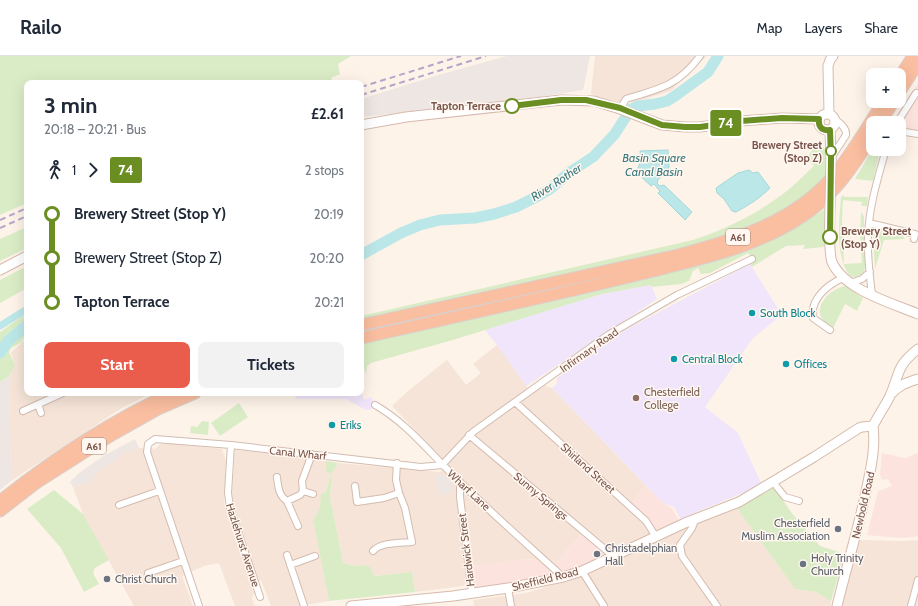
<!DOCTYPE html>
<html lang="en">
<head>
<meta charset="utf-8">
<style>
  :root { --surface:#fff; --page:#f2f2f3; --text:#1f2937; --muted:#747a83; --line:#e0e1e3; --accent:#ea5d4c }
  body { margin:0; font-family:Cabin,sans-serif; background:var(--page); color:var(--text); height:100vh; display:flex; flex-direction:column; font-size:15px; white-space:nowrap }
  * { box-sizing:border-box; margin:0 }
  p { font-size:13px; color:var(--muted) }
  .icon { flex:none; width:22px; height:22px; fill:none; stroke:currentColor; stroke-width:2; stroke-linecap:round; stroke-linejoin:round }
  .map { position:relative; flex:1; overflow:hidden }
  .details { position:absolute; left:24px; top:24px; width:340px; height:316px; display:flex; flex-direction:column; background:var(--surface); border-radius:8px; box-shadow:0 4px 16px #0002 }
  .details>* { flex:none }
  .badge { padding:0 8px; border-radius:3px; font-size:14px; line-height:26px }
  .buttons { position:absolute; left:866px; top:12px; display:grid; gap:8px }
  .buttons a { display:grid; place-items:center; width:40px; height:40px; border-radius:8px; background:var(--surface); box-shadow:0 4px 16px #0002; font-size:20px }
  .map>.badge { position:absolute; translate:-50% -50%; box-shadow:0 0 0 2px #fff }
  .legs { display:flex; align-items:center; gap:6px; height:44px; padding:0 20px; font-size:13px }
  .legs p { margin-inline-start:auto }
  .summary { display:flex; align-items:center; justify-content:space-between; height:68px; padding:0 20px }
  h1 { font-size:22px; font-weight:800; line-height:30px }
  .button { display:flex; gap:8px; margin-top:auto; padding:8px 20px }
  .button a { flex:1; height:46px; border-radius:8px; background:var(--accent); color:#fff; font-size:16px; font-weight:800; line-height:46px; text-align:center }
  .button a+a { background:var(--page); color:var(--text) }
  ul { padding:0 20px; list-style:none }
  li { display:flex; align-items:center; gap:14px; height:44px; font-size:15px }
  li i { display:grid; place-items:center; width:6px; height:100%; margin:0 5px; background:currentColor }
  li i::after { content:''; width:10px; height:10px; margin:-5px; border:3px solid; border-radius:50%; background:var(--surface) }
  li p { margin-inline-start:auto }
  li:first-child i { background:linear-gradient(#0000 50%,currentColor 0) }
  li:last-child i { background:linear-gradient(currentColor 50%,#0000 0) }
  header { display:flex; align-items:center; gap:24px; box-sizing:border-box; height:56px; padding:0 20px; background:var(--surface); border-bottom:1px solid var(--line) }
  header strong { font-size:19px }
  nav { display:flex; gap:22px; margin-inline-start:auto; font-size:14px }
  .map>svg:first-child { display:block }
  .residential { fill:#f5e4d7 }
  .commercial { fill:#fde3dd }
  .industrial { fill:#eee6e2 }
  .education { fill:#f0e5fa }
  .green { fill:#daecc6 }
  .water { fill:#bce7e8; stroke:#a2d8da }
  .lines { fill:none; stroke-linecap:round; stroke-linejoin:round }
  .canal { stroke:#bce7e8; stroke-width:7 }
  .river { stroke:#bce7e8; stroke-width:11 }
  .minor-casing { stroke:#d3bcb0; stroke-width:8 }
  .secondary-casing { stroke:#d6bbad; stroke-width:11 }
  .trunk-casing { stroke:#d9d0cd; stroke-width:13 }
  .minor { stroke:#fff; stroke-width:6 }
  .secondary { stroke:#fff; stroke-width:9 }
  .trunk { stroke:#fabea0; stroke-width:11 }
  .rail { stroke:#b5a6c9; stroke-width:2; stroke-dasharray:6 4; stroke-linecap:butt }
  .secondary-bridge-casing { stroke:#d6bbad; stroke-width:11; stroke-linecap:butt }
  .secondary-bridge { stroke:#fff; stroke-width:9 }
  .line-1-casing { stroke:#fff; stroke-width:9 }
  .line-1 { stroke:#6b8e23; stroke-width:6 }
  .stop-1-dot { fill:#fff; stroke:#6b8e23; stroke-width:2 }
  .culture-dot { fill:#0f9aa8; stroke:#fff7f0; stroke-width:1.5 }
  .education-dot { fill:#8d6e63; stroke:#fff7f0; stroke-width:1.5 }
  .worship-dot { fill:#6b7280; stroke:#fff7f0; stroke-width:1.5 }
  .labels { text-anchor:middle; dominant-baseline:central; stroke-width:3; stroke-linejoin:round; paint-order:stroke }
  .shield { fill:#fff7f0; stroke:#a1867c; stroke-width:1 }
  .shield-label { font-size:10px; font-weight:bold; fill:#79564b }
  .stop-label { font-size:11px; font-weight:bold; fill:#79564b; stroke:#fff7f0; text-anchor:end }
  .culture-label { font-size:11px; fill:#0d838f; stroke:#fff7f0; text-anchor:start }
  .street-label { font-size:11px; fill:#79564b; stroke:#fff7f0 }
  .education-label { font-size:11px; fill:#785e54; stroke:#fff7f0; text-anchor:start }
  .worship-label { font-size:11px; fill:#5b616d; stroke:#fff7f0; text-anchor:start }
  .water-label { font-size:12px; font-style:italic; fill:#3d7b7e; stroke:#fff7f0 }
</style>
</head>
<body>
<header>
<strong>Railo</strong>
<nav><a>Map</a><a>Layers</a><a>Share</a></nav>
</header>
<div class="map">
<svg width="918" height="550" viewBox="0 0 918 550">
  <rect width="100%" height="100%" fill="#fdf3e9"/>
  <!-- residential -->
  <path class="residential" d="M595,0H707L671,35L635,46L619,47L591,38Z
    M27,281V337H152L120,353L11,425L9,320L15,309L11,297Z
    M497,289L532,338L544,329L552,332L646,430L629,449L654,477L606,501L598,491L582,478L556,506L528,503L466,511L468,525L463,530L415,536L412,516L374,520L364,509L354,510L343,507L330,440L332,417L338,407L440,416L448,408L392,350L408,335L447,304L466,329L481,317L473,308Z
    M168,387L222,393L226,405L224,446L230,464L238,462L232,441L235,394L326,402L331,418L320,452L313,464L329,545L300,550H271L261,524L251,530L254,538L252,541L254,549L257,550H235L219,507L204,510L182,520L193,550H134L83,458L73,431L88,427L104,411L111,408L124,397L139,392L155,393L160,388Z
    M736,451L795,533L816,536L831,545L830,550H474L473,544L526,537L589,518L658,484Z
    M859,484L904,485L918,484V550H842Z"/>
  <!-- commercial -->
  <path class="commercial" d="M918,27V81L899,79V67H893Z
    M882,397L905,402L918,397V480L914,481L900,482L867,479L878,435L892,430L888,423L882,424L880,419Z
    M646,430L666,449L672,452L679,464L654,477L629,449Z
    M582,478L598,491L606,501L568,517L478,533L475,531L472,510L528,503L556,506Z"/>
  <!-- industrial -->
  <path class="industrial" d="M507,0H590L583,34L507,46L361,61V43L435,20Z
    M9,320L11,425L0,434V326Z
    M135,383L139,392L124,397L111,408L104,411L88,427L73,431L70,426L78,418L103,400Z
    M436,419H444L450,423L453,436L439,439Z"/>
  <!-- education -->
  <path class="education" d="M750,208L782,259L753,282L705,351L738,377L761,427L750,434L680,463L674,451L665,448L659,443L552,332L557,328V322L627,273Z
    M651,229L657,243L526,330L497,289L485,274L602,238Z
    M361,335L364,344L371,341L374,346L372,353L366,354L346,343H296L294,337H361Z"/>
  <!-- green -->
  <path class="green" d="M0,0H351L338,8L340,18L331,22L333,27H27V147L0,159Z
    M815,90L822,91L825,93V123L798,146L769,164L707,188L636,204L481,236L361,264V260L693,184C727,173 761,156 789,133C798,126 806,117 814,110L806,103Z
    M873,92L880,93L873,125L855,123Z
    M844,139V141H868L867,150H861L862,146L843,144L842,164L844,208L862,207L860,181L861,156L864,160V193L866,209L863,218L855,221L850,220C835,201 839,164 841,141Z
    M826,152L824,191L803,193L805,189L786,190L752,211L750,208L753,204L748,197L710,217L701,218L698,212L693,215L689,225L681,228L652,231L651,229L602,238L456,283L371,307L367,310L366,319L361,300V285L433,272L480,261L750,193C778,181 801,170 826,152Z
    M27,171V192L0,205V183Z
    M878,173L902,179L905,183L884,184L875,213L873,178Z
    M27,210V232L0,247V224Z
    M845,230L863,242L857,255L845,248L833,272C830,269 825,267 823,264C812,250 832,232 845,230Z
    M27,257V279L20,287L11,292L9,296L15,309L9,320L0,326V276Z
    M239,347L248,361L220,380L211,367Z
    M202,365L209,366L208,379L190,377L191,370L197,371Z
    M326,405L338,407L332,417L330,440L343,507L354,510L364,509L370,511L374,520L412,516L415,536L329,545L313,464L320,452L321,437H325L331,418L326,415Z
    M774,431L791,456L820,490L845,498L831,545L816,536L795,533L736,451Z
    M54,434L83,458L109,504L95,512L93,517L99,528L84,536L61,492L27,453Z"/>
  <!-- water -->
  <path class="water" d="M668,94L669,112L658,124L657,127L660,130L664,129L692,156L685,164L658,137L660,135L654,128L651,130L636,116L641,105L640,95Z
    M749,114L753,117L758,116L770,132C760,142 749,149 736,156L732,155L724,143L717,137L716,132L738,117Z"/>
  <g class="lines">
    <!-- canal -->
    <path class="canal" d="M0,270L27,253"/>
    <!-- river -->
    <path class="river" d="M361,199L401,177L420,169L440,164L475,162L494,158L516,151L538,140L550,133L570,116L593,101L614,79L631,53L638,50L655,48L667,45L675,40L708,16L718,0
      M0,297L8,285L27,269"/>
    <defs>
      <path id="minor" d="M620,53L626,43C659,33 678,30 700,0
        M897,67L916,37H918
        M899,75L918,78
        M831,102L846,79C847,72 840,67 835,63
        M869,167L915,178L914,183
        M850,227L862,223L870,216
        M872,239C870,220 867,200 868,180C869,150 878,122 886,93
        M830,274L813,262C810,243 827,229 843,222
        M515,346L646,465L656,481
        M38,348L41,357
        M375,349C407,367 430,397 456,422C490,456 527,488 563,521
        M23,355L63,337
        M469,379L613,500
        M231,389L228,437L230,452L260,541
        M442,409L473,376L608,279L677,239L752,203
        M277,421C278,431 279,440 287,445
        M460,426V441L472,537
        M773,426L785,441L799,445
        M355,430L357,446L384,442L399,437
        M303,435L313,438
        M119,449L159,435
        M696,462L692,472L680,489L682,500L717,550
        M298,470L287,445L300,439L303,435L302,425L312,398
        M373,495C381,486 401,487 412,486L405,452L399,437L396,424L397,407
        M287,499L304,550
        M290,509L315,500
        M582,515L604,550
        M148,517L183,505
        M508,532L511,550
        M199,550L147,396L148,388L155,383L231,389L421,411L442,409
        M911,550L918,524"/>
      <path id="secondary" d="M819 66a8 8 0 1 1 16 0a8 8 0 1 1-16 0Z
        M829,58L828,10L830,4L833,0
        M361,69L406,61L561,44L594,45L620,53L662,69L685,71H700L741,65L782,62L819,63
        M830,74L831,102
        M830,148C830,161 828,195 832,206C844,234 892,247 918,258
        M0,214L27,200
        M892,337C901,328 906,327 918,323
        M873,370C878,360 885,350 890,340C900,317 896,310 918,293
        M351,550L453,540L508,532L563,521L582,515L685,467L739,446L814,401L859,372L862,371L873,370
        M837,550C846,513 857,477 865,440C870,416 876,394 873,370"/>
      <path id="trunk" d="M899,22L913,0
        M899,37L918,7
        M880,67L894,45
        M361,269L678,199C734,184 793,166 832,121C852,98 867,70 884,45
        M361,282C454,261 548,241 641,218C695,204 753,193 800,162C833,141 853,112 873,79
        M0,445C53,403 110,365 172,337
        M0,455L36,427L110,380L158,353L195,337"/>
    </defs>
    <!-- minor casing -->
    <use href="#minor" class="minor-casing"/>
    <!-- secondary casing -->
    <use href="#secondary" class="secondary-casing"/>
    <!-- trunk casing -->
    <use href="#trunk" class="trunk-casing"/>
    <!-- minor -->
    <use href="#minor" class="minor"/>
    <!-- secondary -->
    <use href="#secondary" class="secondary"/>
    <!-- trunk -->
    <use href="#trunk" class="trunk"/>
    <!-- rail -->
    <path class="rail" d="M361,31L461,0
      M361,39L486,0
      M0,164L27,152
      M0,172L27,160"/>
    <defs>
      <path id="secondary-bridge" d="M830,148L831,102"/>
    </defs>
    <!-- secondary-bridge casing -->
    <use href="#secondary-bridge" class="secondary-bridge-casing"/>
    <!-- secondary-bridge -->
    <use href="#secondary-bridge" class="secondary-bridge"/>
  </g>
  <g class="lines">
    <defs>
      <path id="line-1" d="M512,50L561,44H586L620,52L662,69L685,71H700L741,65L782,62L819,63C818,71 822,75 830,74L831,102L830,181"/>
    </defs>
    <!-- line-1 casing -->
    <use href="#line-1" class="line-1-casing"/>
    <!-- line-1 -->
    <use href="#line-1" class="line-1"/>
  </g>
  <!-- markers -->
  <g class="stop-1-dot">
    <circle cx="512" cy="50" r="7"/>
    <circle cx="831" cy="95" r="5"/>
    <circle cx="830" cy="181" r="7"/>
  </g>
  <g class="culture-dot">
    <circle cx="752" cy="257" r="4"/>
    <circle cx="674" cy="303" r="4"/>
    <circle cx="786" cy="308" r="4"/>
    <circle cx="332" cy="369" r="4"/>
  </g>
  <circle class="education-dot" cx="636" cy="342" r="4"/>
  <g class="worship-dot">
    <circle cx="838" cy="473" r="4"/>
    <circle cx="597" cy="498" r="4"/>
    <circle cx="803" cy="508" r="4"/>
    <circle cx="107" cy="523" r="4"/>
  </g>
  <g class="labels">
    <!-- shield labels -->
    <g class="shield">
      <rect x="726" y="173" width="24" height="16" rx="3"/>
      <rect x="82" y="382" width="24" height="16" rx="3"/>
    </g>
    <g class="shield-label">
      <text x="738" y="181">A61</text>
      <text x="94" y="390">A61</text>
    </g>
    <!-- stop labels -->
    <g class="stop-label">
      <text x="501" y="50">Tapton Terrace</text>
      <text x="822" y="89">Brewery Street<tspan x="822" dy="13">(Stop Z)</tspan></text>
      <text x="841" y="175" text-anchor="start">Brewery Street<tspan x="841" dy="13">(Stop Y)</tspan></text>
    </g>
    <!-- culture labels -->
    <g class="culture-label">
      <text x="760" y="257">South Block</text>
      <text x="682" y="303">Central Block</text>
      <text x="794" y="308">Offices</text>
      <text x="340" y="369">Eriks</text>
    </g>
    <!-- street labels -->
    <g class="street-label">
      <text transform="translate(589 294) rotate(-35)">Infirmary Road</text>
      <text transform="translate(298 397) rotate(6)">Canal Wharf</text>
      <text transform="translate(588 412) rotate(42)">Shirland Street</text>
      <text transform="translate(469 434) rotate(43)">Wharf Lane</text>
      <text transform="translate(541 440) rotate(40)">Sunny Springs</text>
      <text transform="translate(863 449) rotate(-77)">Newbold Road</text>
      <text transform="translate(243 489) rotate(72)">Hazlehurst Avenue</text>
      <text transform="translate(466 494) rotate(-97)">Hardwick Street</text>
      <text transform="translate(545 523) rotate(-14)">Sheffield Road</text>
    </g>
    <!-- education labels -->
    <g class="education-label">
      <text x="644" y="336">Chesterfield<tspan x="644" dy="13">College</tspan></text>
    </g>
    <!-- worship labels -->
    <g class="worship-label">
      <text x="830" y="467" text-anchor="end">Chesterfield<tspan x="830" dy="13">Muslim Association</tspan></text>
      <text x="605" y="492">Christadelphian<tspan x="605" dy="13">Hall</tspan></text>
      <text x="811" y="502">Holy Trinity<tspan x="811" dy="13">Church</tspan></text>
      <text x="115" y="523">Christ Church</text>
    </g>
    <!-- water labels -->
    <g class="water-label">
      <text x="654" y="101">Basin Square<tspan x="654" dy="14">Canal Basin</tspan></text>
      <text transform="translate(556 126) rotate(-33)">River Rother</text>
    </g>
  </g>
</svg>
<div class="buttons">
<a>+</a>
<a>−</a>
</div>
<b class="badge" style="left:726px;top:67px;background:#6b8e23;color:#fff">74</b>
<section class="details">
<div class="summary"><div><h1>3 min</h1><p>20:18 – 20:21 · Bus</p></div><b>£2.61</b></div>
<div class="legs"><svg class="icon" aria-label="walk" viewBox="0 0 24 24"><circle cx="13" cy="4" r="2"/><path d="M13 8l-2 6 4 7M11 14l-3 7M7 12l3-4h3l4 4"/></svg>1<svg class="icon" aria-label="forward" viewBox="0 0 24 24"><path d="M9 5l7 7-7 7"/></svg><b class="badge" style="background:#6b8e23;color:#fff">74</b><p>2 stops</p></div>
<ul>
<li><i style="color:#6b8e23"></i><b>Brewery Street (Stop Y)</b><p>20:19</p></li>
<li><i style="color:#6b8e23"></i><span>Brewery Street (Stop Z)</span><p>20:20</p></li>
<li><i style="color:#6b8e23"></i><b>Tapton Terrace</b><p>20:21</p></li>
</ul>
<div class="button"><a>Start</a><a>Tickets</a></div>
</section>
</div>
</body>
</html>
